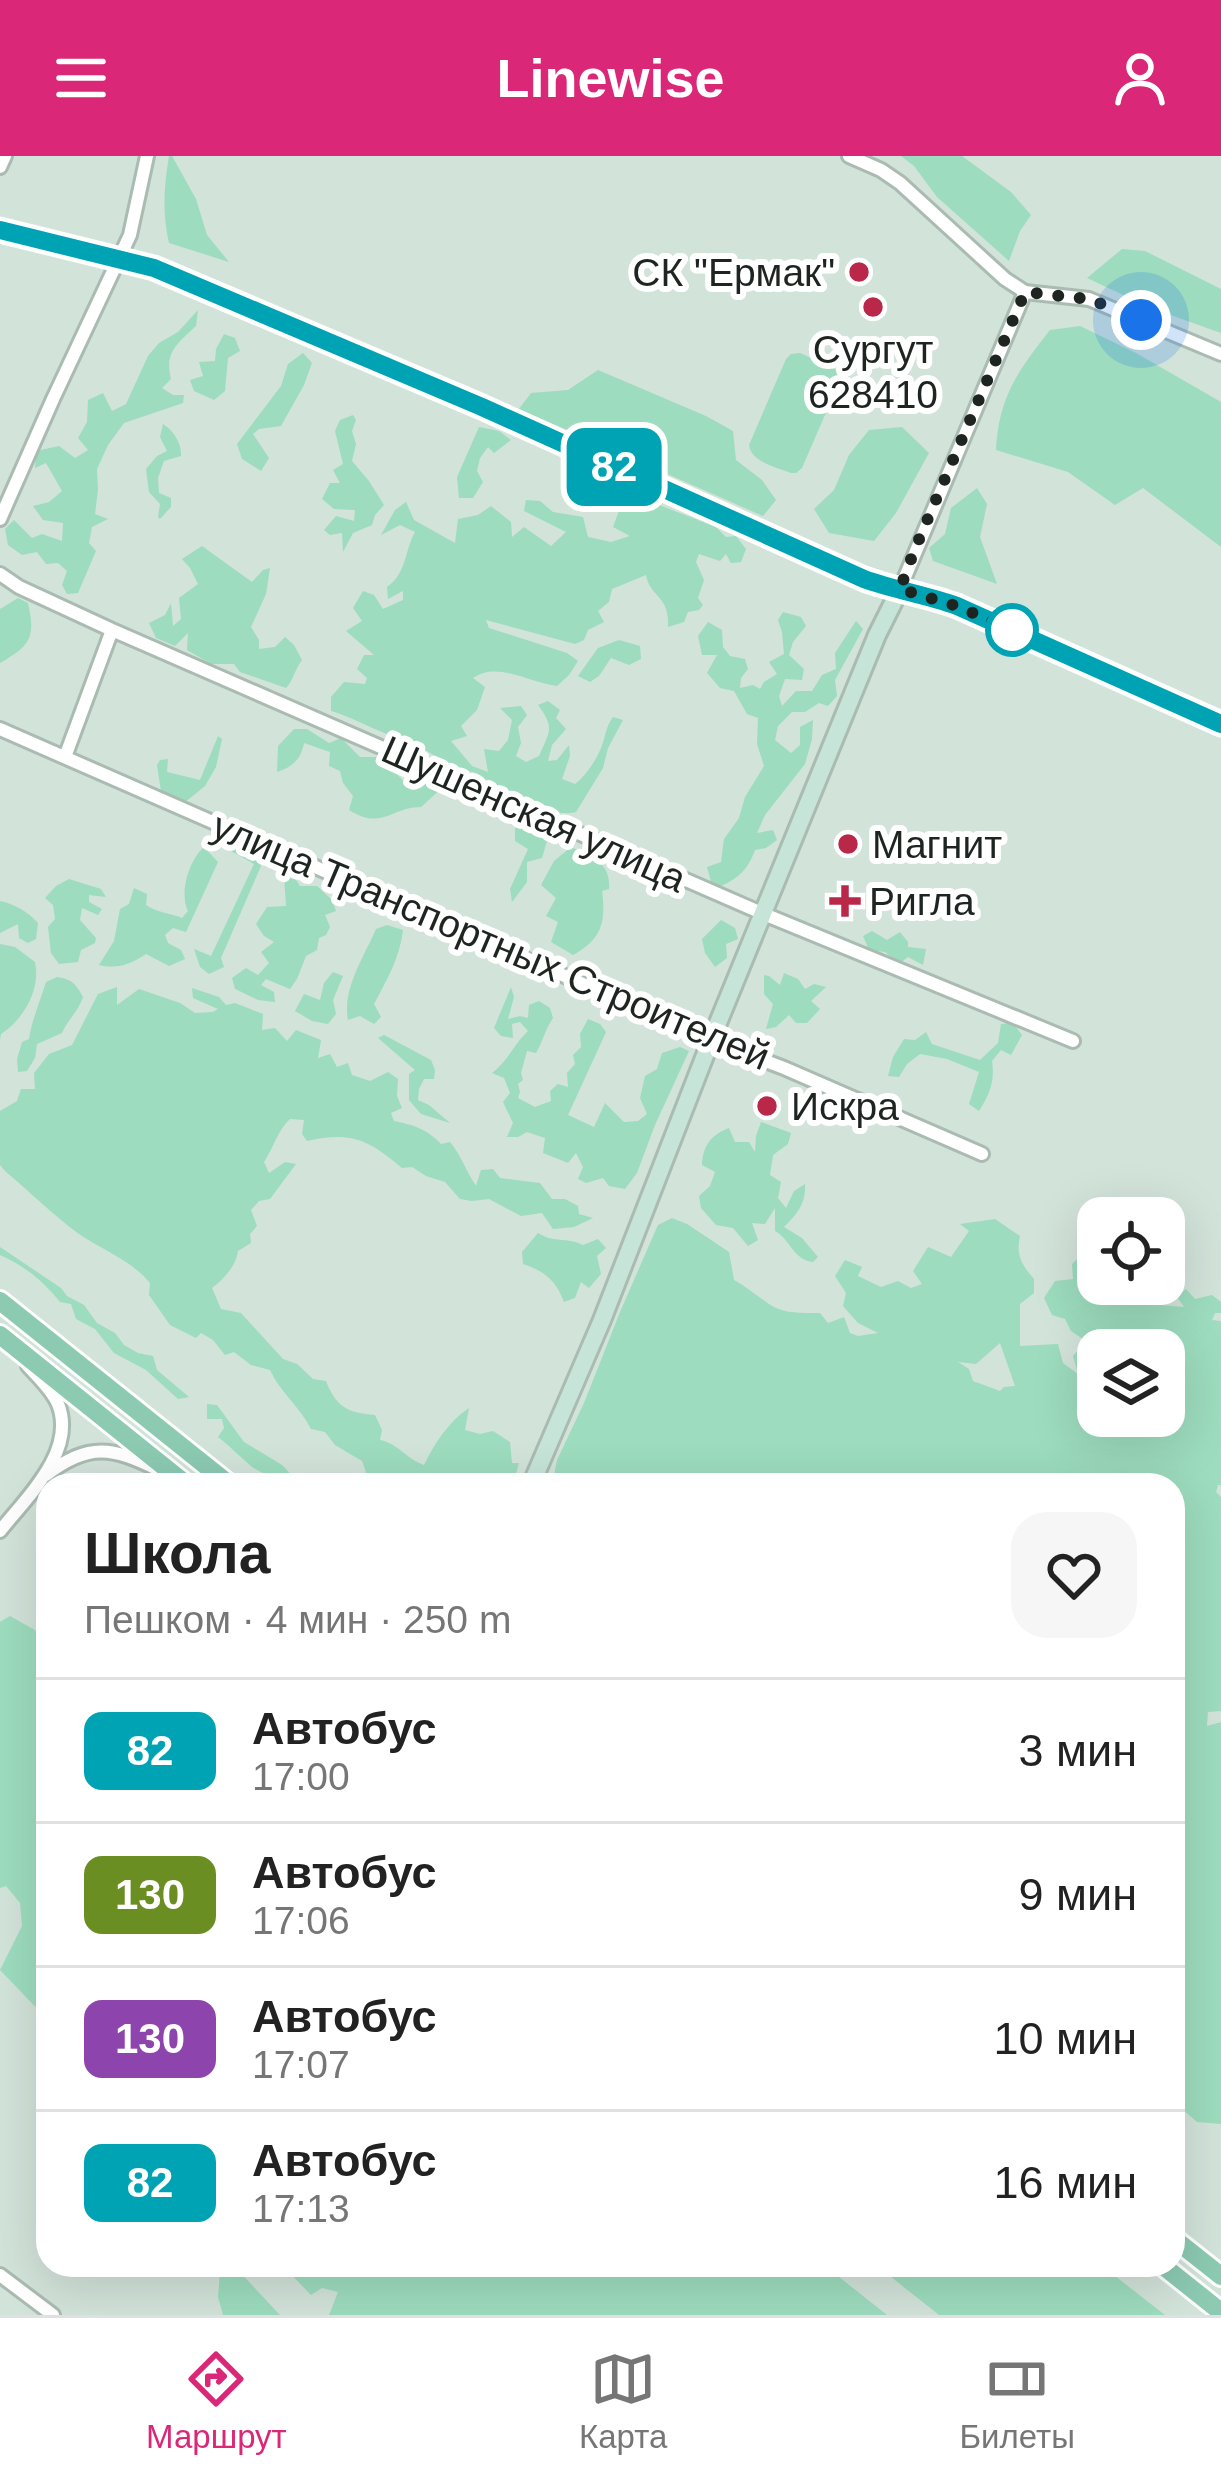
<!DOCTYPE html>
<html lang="ru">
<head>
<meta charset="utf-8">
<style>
  :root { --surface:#fff; --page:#f6f6f6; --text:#222; --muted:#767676; --line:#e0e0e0; --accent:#db2777 }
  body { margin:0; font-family:Arial,sans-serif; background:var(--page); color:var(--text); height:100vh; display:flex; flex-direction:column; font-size:45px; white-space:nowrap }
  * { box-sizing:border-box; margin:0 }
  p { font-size:39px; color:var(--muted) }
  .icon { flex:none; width:66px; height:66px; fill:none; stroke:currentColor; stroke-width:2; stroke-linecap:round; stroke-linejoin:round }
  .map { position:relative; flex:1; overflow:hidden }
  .side { position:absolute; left:36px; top:1317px; width:1149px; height:804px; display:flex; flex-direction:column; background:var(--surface); border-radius:36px; box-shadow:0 12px 48px #0002 }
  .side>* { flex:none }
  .badge { padding:0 24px; border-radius:18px; font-size:42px; line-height:78px }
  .buttons { position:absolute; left:1077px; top:1041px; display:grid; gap:24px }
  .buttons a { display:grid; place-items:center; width:108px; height:108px; border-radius:24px; background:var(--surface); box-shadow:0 12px 48px #0002; font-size:60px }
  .you { position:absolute; width:60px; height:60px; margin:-30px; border:9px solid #fff; border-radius:50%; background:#1a73e8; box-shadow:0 0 0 18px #1a73e833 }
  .map>.badge { position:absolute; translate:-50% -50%; box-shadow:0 0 0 6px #fff }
  .round { display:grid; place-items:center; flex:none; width:126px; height:126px; border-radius:36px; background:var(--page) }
  .summary { display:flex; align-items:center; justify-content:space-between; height:204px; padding:0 48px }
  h1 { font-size:57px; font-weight:700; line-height:90px }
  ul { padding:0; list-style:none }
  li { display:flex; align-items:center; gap:36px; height:144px; padding:0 48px; border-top:3px solid var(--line) }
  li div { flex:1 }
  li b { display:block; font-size:45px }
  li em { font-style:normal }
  li .badge { min-width:132px; font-weight:700; text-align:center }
  header { display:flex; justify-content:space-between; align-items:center; height:156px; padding:0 48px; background:var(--accent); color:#fff; font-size:54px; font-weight:700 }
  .dock { display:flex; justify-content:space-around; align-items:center; height:168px; border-top:3px solid var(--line); background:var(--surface); font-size:33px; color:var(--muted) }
  .dock a { display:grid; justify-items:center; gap:6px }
  .dock .active { color:var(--accent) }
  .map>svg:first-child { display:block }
  .green { fill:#9ddcbe; fill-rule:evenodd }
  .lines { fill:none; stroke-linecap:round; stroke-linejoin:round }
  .street-casing { stroke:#aabbb2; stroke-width:18 }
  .secondary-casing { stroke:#aabbb2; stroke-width:22 }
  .primary-casing { stroke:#fff; stroke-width:24 }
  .street { stroke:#fff; stroke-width:12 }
  .secondary { stroke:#c6e4d8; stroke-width:16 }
  .primary { stroke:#8ccab2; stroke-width:18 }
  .line-casing { stroke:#fff; stroke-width:27 }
  .line { stroke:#00a3b4; stroke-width:18 }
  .walk { stroke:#1e2521; stroke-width:12; stroke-dasharray:0 21.6 }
  .poi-dot { fill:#b92848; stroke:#fff; stroke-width:4.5 }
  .stop-dot { fill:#fff; stroke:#00a3b4; stroke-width:6 }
  .labels { text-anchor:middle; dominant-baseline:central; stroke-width:12; stroke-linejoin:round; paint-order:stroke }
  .poi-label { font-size:39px; fill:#1e2521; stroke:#fff; text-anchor:start }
  .street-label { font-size:39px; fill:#1e2521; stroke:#fff }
</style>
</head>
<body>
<header><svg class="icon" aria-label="menu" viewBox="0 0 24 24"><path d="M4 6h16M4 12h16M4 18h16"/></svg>Linewise<svg class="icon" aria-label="person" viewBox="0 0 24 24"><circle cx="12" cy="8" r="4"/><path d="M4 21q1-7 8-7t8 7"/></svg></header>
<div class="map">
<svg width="1221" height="2159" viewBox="0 0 1221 2159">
  <rect width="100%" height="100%" fill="#d2e3da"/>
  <!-- green -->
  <path class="green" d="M169,0H172L196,43L207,79L229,106L169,87C162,57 164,30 169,0Z
    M901,0H962L1011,36L1031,59L1020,75L1009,105L937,41L914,10Z
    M1122,93L1145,95L1221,133V177L1151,152L1087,122Z
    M198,154L196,170C178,187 164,196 171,223L162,232L173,239H184L183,247L124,267L108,289L97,313L98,334L95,358L108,363L92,371L89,387L96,395L78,437L67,438L62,429L67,415L58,407L46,408L37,396L22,399L8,389L5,373L14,364L32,382L42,378L62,385L63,367L43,364L33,350L49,346L62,335L46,307L35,312L36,295L59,290L75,302L88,294L78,282L87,266L88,244L103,237L112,255L126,248L148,200L159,187L178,176Z
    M1080,170L1136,197L1221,246V391L1143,332L1115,349L1068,316L996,294C999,240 1018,215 1050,174Z
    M224,178L235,182L240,195L228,202L225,235L214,244L194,235L190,224L203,220L199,206L215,205L216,193Z
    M303,197L312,207L304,229L281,270L259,273L253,278L269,302L261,315L242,303L237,288L281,230L288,208Z
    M800,197L835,213L840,224L802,312L796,317H791C776,311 751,306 749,289L786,203L791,198Z
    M598,214L706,260L733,275L736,304L762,324L776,344L763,360L519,253L531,237L568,234Z
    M353,259L356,264L352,275L356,288L352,305L369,325L384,349L375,359L372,369L353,377L343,396L342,377L330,379L324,374L336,360L354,365L355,354L334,353L322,343L330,327H340L333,314L343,308L335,275L340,264Z
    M163,268C174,275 182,288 181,300L164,305L158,322L159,337L171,342V351L160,363L158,361L160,348L149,336L146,313L157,300L167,295L160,281Z
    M479,271L499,275L511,284L494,297L488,291L480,302L477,315L483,326L473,342H459L457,321Z
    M902,271L929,297L896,357L874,385L829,377L814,353L834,334L849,299L869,274Z
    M977,332L987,348L980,381L997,428L933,405L929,392L945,378L951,352Z
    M641,342L716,371L726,381L736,380L746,393L741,406L731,407L726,398L720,405L699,398L696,406L704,424L698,442L703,449L699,454L688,456L684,466L668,471C670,439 650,442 646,419L612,433L609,446L598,455L604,466L588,474L584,484L575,488L486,464L489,472L567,497L578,505L569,519L557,530C528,526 497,505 473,522L485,531L477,554L461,570L467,580L451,585L472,610L488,616L484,593L499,595L508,584L512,564L500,552L521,550L527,559L518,571L521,587L516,600L526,606L539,600C550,575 555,572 538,549L548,545L560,554L556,562L566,573L552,589L548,605L557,604L569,589L570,600L562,623L575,628C584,622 597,603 601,592C606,580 605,572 613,561L623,564L608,592L603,612L576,656C544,664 509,630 480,622L477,617C460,614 423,596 412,583C381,581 360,563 331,555V541L344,526L365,528L367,522L357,513L364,499H374L346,475L362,465L353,452L363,435L374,439L383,453L403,444V435L388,443L387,431C407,417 404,396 415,376L400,369L381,379L395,354L406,346L414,364L455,387L458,363L478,359L491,350L511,366L512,381L524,371L551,390L566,376L524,355L526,344L540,345L553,356L583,361L588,381L611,386L630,380L613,371L620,352Z
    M202,390L252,426L263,414L270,412L266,438L251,471L259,484V493L275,491L285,481L294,489L302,504C295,513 292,527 286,532L240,516L234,508H211L187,494L188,477L175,490L156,482L149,467L165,459L171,447L173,470L181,463L179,442L198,428L190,412L182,403Z
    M18,442L28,447C36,482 30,490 0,507V453Z
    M783,456L801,461L806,470L793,486L789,499L804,513L802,524L785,523L779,540L782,550L796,535H812L822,519L836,513L835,497L856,465L863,473L835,524L837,540L828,550L819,547L805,556H792L778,570L775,584L791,597L800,589V571L813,564L812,583L805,608L765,659L757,677L773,674L777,684L766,692L755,694C748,713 739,722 721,730L711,726L707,711L721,706L724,683L739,662L745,641L764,610L757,588L758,562L747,558L734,535L720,532L707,517L717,499H702L698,480L708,466L722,474L723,491L730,500L745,503L748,513L741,522L740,532L753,529L760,533L764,526L777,518L769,506L784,498L782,476L778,464Z
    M619,484L640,490L641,503L629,509L611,502L599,520L590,526L578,520L598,492Z
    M294,573H307L329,587L341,582L360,601H385L393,614L412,634L416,620H428L443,631L421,651C391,651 382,675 349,654L353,640L343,627L340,615L329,610L330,596L304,587C301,603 293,611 277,616L278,590Z
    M218,580L222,583L216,611L205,630L184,647L161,635L157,609L160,604L168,603L167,616L200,624Z
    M515,672H534L547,685L542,702L527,706V726L512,746L510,733L528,693L515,685Z
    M220,676L257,690L264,703L221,802L224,811L209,818L200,811L194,793L211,800L254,708L217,687Z
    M204,691L218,706L186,776L173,772L165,779L168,787L181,794L185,803L169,810L146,798C129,809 118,813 99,809L114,785L120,753L129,748L134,732L147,738L146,749C158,757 170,757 182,762L188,755C179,737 189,704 204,691Z
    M571,691C592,701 611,706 609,733L602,735C606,766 602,783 573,799L551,786L558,766L546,760L556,742L541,729L554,705Z
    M291,716L300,730H317L332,744L336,755L325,759L330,771L326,779L319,782L317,794L306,800L297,823L290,833L266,823L261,829L274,836L275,846L258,844L235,833L232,822L246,812L258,819L269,807L261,796L274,786L264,780L256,768L267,751L286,750L284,718Z
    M69,723L101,733L106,741L89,739V746L102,753L98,759L82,752L80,764L96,782L95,787L81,794L78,806L59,808L51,797L48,771L55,763L53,749L45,742L56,730Z
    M0,745C15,748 28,756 38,767L36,783L28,787L19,782L18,768L0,777Z
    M721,764L735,772L738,783L726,788L727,802L715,811L705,797L702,783Z
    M387,769L403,774C400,801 387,824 374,848L381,861L374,868L360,860L348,864C342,833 364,801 376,773Z
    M872,775L887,784L900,776L908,786V791L926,793L923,809L908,801L899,808L885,796L869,794L863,780Z
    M0,788L15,791L35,806C41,833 24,863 1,878L0,884Z
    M333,816L343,820L333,844L336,858L328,868L312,865L295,855L304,838L320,844L324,827Z
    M784,817L798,823L805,833L814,828L826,831L811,845L820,853L807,867H796L789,859L776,871L766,873L773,848L764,838V819L769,820L780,829Z
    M57,821C72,823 76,828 83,841C78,856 68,863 62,877L37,888L35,902L27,915L18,916L17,903L22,886L29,883C32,863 40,846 46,826Z
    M117,831V849L139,833L180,847L195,857L213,856L218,853L193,842L192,832L219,841L226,849L235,847L263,858L262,874L275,872L287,885L296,874L321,884L318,902L330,898L337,911L348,907L352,919L370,925L388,916L398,923L397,940L402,952L391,957L394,965C414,969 427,973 441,988L450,986C461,999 466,1015 476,1030L481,1014L493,1013L500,1022L540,1027L552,1043H565L578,1050L579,1058L593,1062L574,1071L553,1073L542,1057L521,1060L489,1043L472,1045L460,1043L445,1026L426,1020L412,1011L402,1012C369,984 351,975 307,985L302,978L304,964L290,963C277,975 274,991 264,1006L269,1017L285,1006L296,1008L270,1043L259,1045L251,1054L257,1070L250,1078L251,1087L238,1095C236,1110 224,1123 212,1132L221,1153L241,1157L283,1203L297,1208L313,1223L326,1225C336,1251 348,1257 375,1259L382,1274L380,1284C399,1288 405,1302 424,1309C435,1287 448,1266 469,1252L465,1274L480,1278L493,1275L510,1286L512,1307H519L513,1329H377L368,1322L362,1305L335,1289L325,1276L311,1273C300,1251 280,1236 270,1214L251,1209L234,1196L225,1199L213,1184L201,1177L196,1182L170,1169L149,1139L150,1127C131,1104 104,1095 79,1078C53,1059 30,1036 5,1015L0,1009V955L17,945L21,933H35L34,917L49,898L72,889L98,838Z
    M511,831L514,841L508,863L520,860L528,862L529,849L539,845L550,852L553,862C545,874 543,885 536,897L527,895L521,917L523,924L518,928L520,936L518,942L535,951L551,945L550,935L558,928L568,931L567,917L575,908L573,899L581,891L580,878L588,863L600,868L606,876L568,959L594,971L605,947L624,966L638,965L647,958L640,942L645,920L657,913L662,897L680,891L689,895L655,969L637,1017L625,1033L609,1030L603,1022L586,1027L578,1023L583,1011L576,997L568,1007L543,997L545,982L527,976L518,981H507L513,967L503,946L510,937L504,922L492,917C508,905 514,888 528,875L520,866L512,868L513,882L501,880L494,872Z
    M1013,867L1022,879L1011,899L1001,894L992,905C995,925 990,938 979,955L969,948L979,916L947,903L920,898L907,908L899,921L888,920L893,901L904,883L915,884L926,876L932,888L980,904L998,887L1001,868Z
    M384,879L431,904L435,914L434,923H424L419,933L418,944L429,949L450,967L421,958L409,944V918L415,914L378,882Z
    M761,966L791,977L788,988L773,999L770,1019L781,1026L778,1042L786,1052L794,1035L805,1028C806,1048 797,1058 784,1071L802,1082L818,1101L813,1106C793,1104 791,1084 775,1075V1052L765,1068L752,1067L758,1084L748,1090L733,1072L716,1069L701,1052L699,1040L710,1030L715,1016L702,1009C703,989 711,979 729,972L735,986H749L755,996L756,980Z
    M672,1062L687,1068L729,1096L734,1124C747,1131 757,1140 769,1148C783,1158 803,1157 820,1157L828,1167L844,1161L850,1177L858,1180L878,1177L858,1167L843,1150L846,1137L835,1120L845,1104L862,1111L858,1120L881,1131L898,1125L911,1132L922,1128L913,1115L928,1091L951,1101L969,1075L960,1068L995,1063L1020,1080C1016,1099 1021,1108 1034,1123V1137L1020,1148V1190L1058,1188L1063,1207L1078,1218L1073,1200L1086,1185L1071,1175L1065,1163L1052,1159L1044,1142L1055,1125L1073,1123L1072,1108L1082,1098C1092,1105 1098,1116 1098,1128L1136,1130L1142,1140L1154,1139L1160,1149L1184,1151L1177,1141L1186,1133L1195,1143L1212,1139L1221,1146V1157H1215L1212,1164L1221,1165V1329H1218L1216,1336L1221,1341V1555L1208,1556L1207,1570L1221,1566V1968L1197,1966L1182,1953L1180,1940L1173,1941V1329H552L557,1304L584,1247L620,1156L658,1069ZM1000,1187L1015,1230L1004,1231L1000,1235L973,1225L969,1213L958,1206L976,1208ZM1098,1194H1164V1260H1098Z
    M538,1077C556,1088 564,1080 583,1089L598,1083L606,1092L597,1100L601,1118L589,1132L581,1126L575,1142L564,1146C556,1124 544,1115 523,1108L522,1096Z
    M0,1091L61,1132L67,1140L84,1149L97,1167L115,1177L124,1189L138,1197L153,1200L157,1214L189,1241L178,1243L146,1214L114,1197L95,1173L76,1163L71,1148L60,1146C43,1125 25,1110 0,1099Z
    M207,1248L217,1249L244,1286L282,1309L301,1329H279C270,1318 262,1318 252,1311C240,1301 230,1290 218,1281L224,1272L222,1263H207Z
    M10,1460L35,1474L48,1492V1864L0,1814L22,1770L20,1747L6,1730L0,1732V1466Z
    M282,2109H824L887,2159H329L338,2136L322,2132L311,2139Z
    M876,2109H1101L1165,2159H939Z
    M228,2111L237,2113L280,2159H223L218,2141L220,2115Z"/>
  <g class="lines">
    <defs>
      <path id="street" d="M849,0L881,14L900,27L1005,123L1025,136L1089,143L1221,198
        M0,11L5,0
        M0,74L154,112L482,251L864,423L900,433L1025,136
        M0,363L53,243L130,79L147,0
        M0,418L19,431L112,474L764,758L1073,885
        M0,573L711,884L784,912L982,998
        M65,601L112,474
        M46,1319C89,1286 112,1291 159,1314
        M0,1375C26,1342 77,1295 58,1248C52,1234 39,1222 28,1210
        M0,2119L53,2159"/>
      <path id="secondary" d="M531,1329L602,1164L711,884L877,479L900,433L957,450L1221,569"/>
      <path id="primary" d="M0,1145L230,1329
        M0,1179L187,1329
        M1173,2082L1221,2120
        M1162,2109L1221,2156"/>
    </defs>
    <!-- street casing -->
    <use href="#street" class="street-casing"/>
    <!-- secondary casing -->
    <use href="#secondary" class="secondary-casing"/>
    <!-- primary casing -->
    <use href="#primary" class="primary-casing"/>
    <!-- street -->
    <use href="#street" class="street"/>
    <!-- secondary -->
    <use href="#secondary" class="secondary"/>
    <!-- primary -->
    <use href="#primary" class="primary"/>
  </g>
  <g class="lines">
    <defs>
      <path id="line" d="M0,74L154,112L482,251L864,423C894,434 927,439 957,450L1221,568"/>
    </defs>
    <!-- line casing -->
    <use href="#line" class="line-casing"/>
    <!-- line -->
    <use href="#line" class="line"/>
    <!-- walk -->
    <path class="walk" d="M1012,474L957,450L900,433L914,395L1025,136L1089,143L1141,164"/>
  </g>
  <!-- markers -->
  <g class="poi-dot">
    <circle cx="859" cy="116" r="12"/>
    <circle cx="873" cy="151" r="12"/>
    <circle cx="848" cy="688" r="12"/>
    <path d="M839 727h12v12h12v12h-12v12h-12v-12h-12v-12h12z"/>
    <circle cx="767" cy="950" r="12"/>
  </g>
  <circle class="stop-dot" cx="1012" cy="474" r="24"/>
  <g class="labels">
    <!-- poi labels -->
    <g class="poi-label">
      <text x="835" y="116" text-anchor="end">СК "Ермак"</text>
      <text x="873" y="193" text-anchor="middle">Сургут<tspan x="873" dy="45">628410</tspan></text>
      <text x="872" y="688">Магнит</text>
      <text x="869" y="745">Ригла</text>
      <text x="791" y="950">Искра</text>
    </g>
    <!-- street labels -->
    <g class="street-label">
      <text transform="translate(534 658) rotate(24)">Шушенская улица</text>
      <text transform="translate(491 785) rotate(23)">улица Транспортных Строителей</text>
    </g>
  </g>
</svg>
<div class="buttons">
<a><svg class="icon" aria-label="locate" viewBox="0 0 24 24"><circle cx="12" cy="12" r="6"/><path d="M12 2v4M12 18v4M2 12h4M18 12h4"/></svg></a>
<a><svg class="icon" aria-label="layers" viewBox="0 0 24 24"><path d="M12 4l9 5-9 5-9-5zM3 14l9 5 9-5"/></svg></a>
</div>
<div class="you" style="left:1141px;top:164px"></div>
<b class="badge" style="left:614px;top:311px;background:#00a3b4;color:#fff">82</b>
<section class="side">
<div class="summary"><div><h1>Школа</h1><p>Пешком · 4 мин · 250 m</p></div><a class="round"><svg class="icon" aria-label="heart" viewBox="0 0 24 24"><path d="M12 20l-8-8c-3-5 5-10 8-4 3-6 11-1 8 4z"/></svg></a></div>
<ul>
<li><span class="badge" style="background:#00a3b4;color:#fff">82</span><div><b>Автобус</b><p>17:00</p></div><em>3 мин</em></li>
<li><span class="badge" style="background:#6b8e23;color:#fff">130</span><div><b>Автобус</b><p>17:06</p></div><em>9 мин</em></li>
<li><span class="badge" style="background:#8e44ad;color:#fff">130</span><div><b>Автобус</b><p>17:07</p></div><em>10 мин</em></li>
<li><span class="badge" style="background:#00a3b4;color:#fff">82</span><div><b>Автобус</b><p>17:13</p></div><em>16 мин</em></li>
</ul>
</section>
</div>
<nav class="dock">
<a class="active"><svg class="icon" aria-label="directions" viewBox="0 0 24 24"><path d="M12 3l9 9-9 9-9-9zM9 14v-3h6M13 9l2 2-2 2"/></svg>Маршрут</a>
<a><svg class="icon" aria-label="map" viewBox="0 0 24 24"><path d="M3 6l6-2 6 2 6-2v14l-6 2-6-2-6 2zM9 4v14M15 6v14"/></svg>Карта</a>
<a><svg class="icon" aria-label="tickets" viewBox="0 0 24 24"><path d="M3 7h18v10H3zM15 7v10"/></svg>Билеты</a>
</nav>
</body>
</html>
